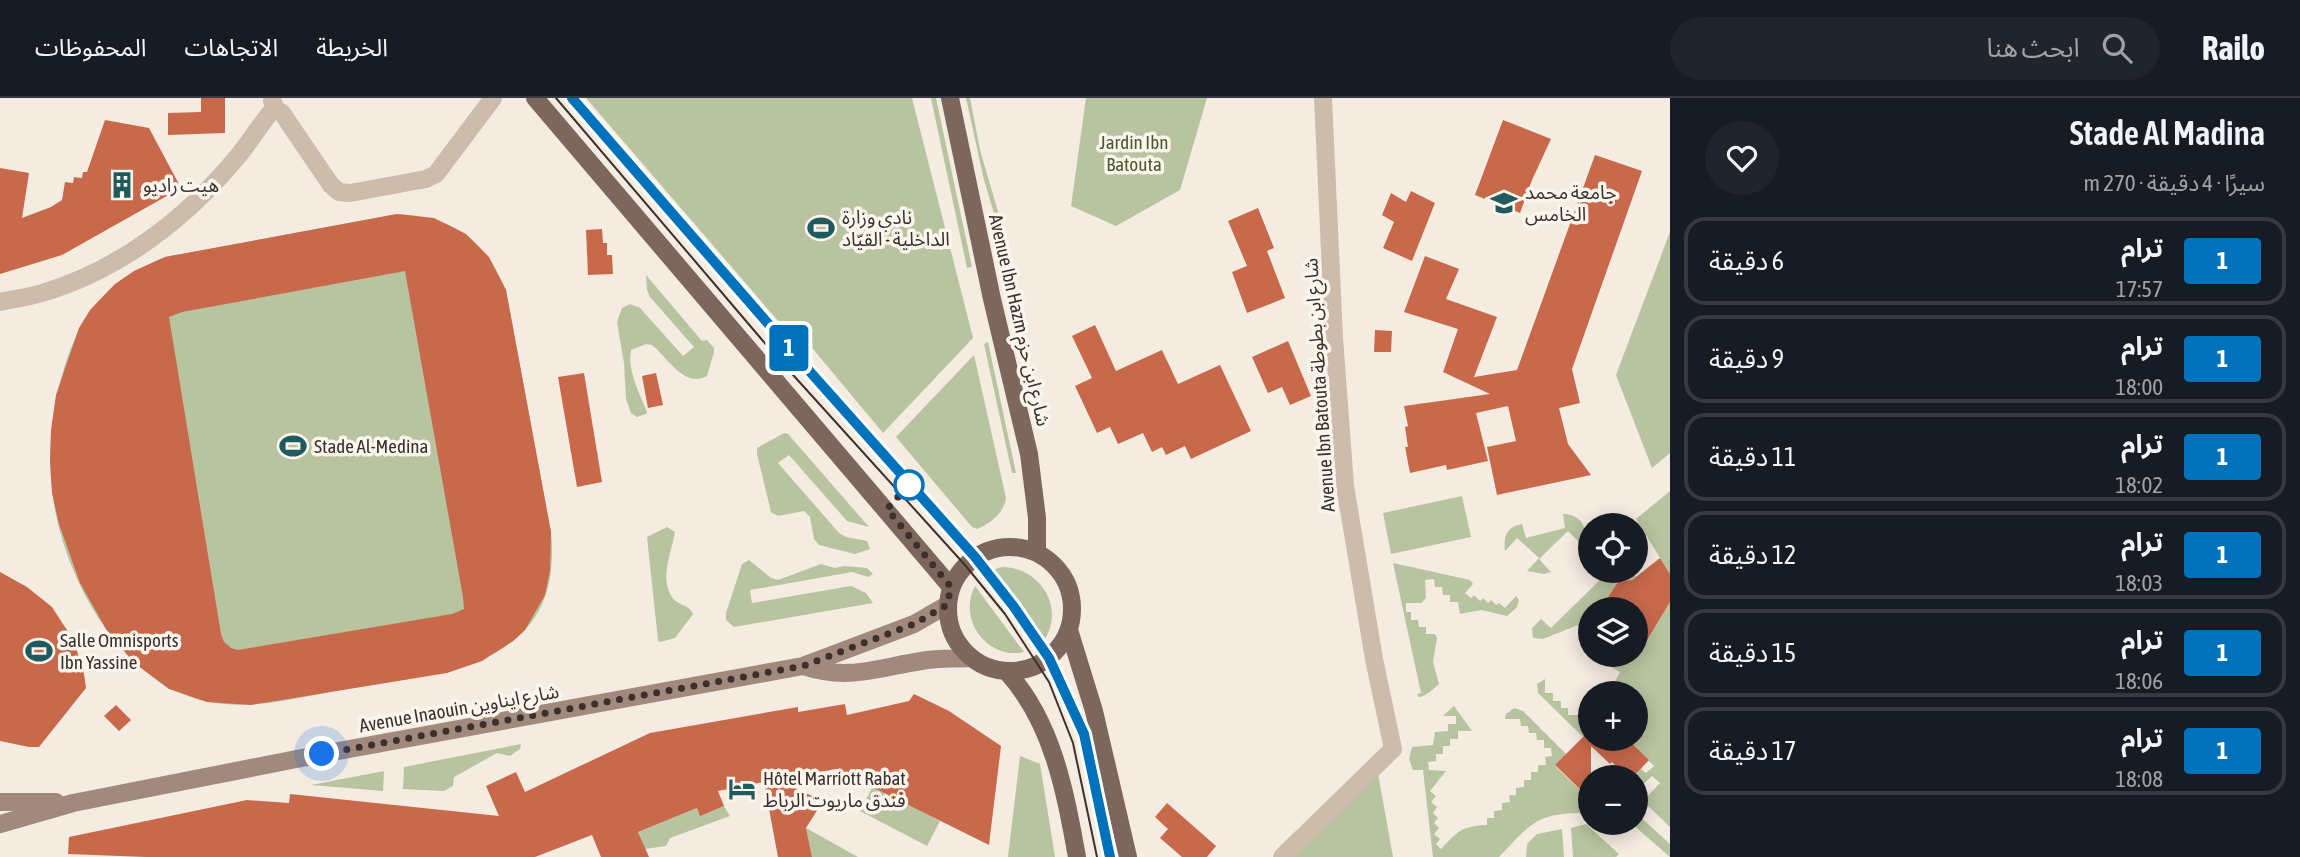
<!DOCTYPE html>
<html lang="ar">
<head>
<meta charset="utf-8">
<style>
  :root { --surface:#171b24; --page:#20242c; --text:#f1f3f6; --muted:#9ea1a6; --line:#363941 }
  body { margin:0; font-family:"Asap Condensed","Noto Sans Arabic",sans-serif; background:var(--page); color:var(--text); direction:rtl; height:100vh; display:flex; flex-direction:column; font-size:26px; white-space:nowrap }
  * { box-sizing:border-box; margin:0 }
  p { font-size:23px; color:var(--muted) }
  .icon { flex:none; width:38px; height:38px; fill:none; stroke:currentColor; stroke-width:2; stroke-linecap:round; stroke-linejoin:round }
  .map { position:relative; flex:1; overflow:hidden; direction:ltr }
  .panel { display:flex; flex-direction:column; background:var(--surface); width:630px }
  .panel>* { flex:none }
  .badge { padding:0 14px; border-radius:5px; font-size:24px; line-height:46px }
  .controls { position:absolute; left:1578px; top:415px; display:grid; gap:14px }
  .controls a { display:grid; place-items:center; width:70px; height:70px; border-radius:50%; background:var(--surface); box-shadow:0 4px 18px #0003; font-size:35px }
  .you { position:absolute; width:35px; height:35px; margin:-18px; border:5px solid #fff; border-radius:50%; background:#1a73e8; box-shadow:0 0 0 10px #1a73e833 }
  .map>.badge { position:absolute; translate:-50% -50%; box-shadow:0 0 0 4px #fff }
  .round { display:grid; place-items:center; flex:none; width:74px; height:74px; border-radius:37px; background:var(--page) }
  .overview { display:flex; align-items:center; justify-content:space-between; height:119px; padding:0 35px }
  h1 { font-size:33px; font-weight:600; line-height:52px }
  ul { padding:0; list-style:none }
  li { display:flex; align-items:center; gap:21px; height:88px; margin:0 14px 10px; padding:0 21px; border:4px solid var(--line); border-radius:21px }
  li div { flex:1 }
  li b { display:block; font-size:26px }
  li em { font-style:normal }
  li .badge { min-width:77px; font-weight:700; text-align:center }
  header { display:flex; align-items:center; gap:42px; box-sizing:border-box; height:98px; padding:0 35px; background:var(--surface); border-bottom:2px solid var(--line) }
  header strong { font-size:33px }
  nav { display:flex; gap:38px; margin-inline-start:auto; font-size:24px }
  .search { width:490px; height:63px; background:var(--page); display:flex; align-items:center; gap:18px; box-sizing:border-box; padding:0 24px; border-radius:38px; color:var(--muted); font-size:26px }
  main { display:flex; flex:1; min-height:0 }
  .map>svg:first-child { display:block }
  .green { fill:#b8c4a0 }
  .building { fill:#c8694b; fill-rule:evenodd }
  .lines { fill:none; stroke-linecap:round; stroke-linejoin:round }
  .minor { stroke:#cdbbac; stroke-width:18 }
  .secondary { stroke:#a18a7d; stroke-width:18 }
  .primary { stroke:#7d675c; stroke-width:18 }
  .tram { stroke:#3b302b; stroke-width:2 }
  .line-casing { stroke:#fff; stroke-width:16 }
  .line { stroke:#0072bc; stroke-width:10 }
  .walk { stroke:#3b302b; stroke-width:7; stroke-dasharray:0 12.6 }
  .stop-dot { fill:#fff; stroke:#0072bc; stroke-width:3.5 }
  .labels { text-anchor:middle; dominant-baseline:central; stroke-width:7; stroke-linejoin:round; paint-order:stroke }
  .park-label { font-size:19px; fill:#4a5a2e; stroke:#fbf5ee }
  .poi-label { font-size:19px; fill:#3b302b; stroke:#fbf5ee; text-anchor:start }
  .street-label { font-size:19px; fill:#3b302b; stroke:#fbf5ee }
</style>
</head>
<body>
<header>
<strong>Railo</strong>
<div class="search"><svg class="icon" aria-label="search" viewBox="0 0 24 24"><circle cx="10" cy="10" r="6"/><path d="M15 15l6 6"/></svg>ابحث هنا</div>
<nav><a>الخريطة</a><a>الاتجاهات</a><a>المحفوظات</a></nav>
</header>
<main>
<section class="panel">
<div class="overview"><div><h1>Stade Al Madina</h1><p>سيرًا · 4 دقيقة · 270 m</p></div><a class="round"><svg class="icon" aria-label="heart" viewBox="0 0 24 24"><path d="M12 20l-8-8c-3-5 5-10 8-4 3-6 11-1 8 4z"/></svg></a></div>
<ul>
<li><span class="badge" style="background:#0072bc;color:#fff">1</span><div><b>ترام</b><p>17:57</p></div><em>6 دقيقة</em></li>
<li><span class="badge" style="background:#0072bc;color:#fff">1</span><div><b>ترام</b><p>18:00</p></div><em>9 دقيقة</em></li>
<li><span class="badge" style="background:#0072bc;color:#fff">1</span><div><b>ترام</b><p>18:02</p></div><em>11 دقيقة</em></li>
<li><span class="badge" style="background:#0072bc;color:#fff">1</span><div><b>ترام</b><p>18:03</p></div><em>12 دقيقة</em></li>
<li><span class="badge" style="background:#0072bc;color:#fff">1</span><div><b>ترام</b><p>18:06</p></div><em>15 دقيقة</em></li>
<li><span class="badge" style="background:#0072bc;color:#fff">1</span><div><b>ترام</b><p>18:08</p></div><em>17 دقيقة</em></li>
</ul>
</section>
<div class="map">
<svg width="1670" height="759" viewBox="0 0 1670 759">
  <rect width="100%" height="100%" fill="#f4ebe1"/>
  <!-- green -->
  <path class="green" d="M586,0H912L973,240L883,335L793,227L786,232Z
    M931,0H936L972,169L967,170Z
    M966,0H970L980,52L1006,141L1002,142L984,82Z
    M1086,0H1207L1180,92L1116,128L1071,108Z
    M397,116C454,119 483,140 506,192L551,434C564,567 450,574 351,590C304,598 252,614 205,603C118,583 61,475 52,392C49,366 50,340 54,313C56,297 60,283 65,267C83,211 110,181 165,159Z
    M1670,134V355L1652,370L1616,277Z
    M646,177L702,243L707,242L714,250V254L707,278C685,291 667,259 652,247L646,246L631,252C627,272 639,294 647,314L646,316L637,319L631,315L626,301L624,265L617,224L622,210L630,206L640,210L683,258L694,249L650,199L647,192Z
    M988,244L1016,375H1012L984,246Z
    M974,257L1006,400C1004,415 991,425 977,431L972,429L896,339Z
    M784,335L788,336L869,429L847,423L789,357L778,365L839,435L846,439L867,443L870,451L855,456L819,447L814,441L810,419L804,413L778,418L771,414L757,356V350Z
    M1670,393V476L1636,421Z
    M1462,398L1471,439L1391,456L1383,415Z
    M1563,416C1580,416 1591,430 1580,445L1568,433L1539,461L1551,474L1544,476L1527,473L1539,460L1517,440L1505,453C1503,439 1507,428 1522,426L1526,440L1565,430Z
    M667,429L675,434C672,453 659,480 672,499C678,508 689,506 693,516L675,540L660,544L658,542L647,439Z
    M749,462L771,480L778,482L821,466L835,470L844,468L867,470L873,476L868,479L852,474L750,492L752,505L851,488L866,495L873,505L734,529L726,522V515L742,466Z
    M1393,465L1470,482L1473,486L1465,495L1471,500L1474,497L1480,503L1483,500L1488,505L1491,502L1496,507L1499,505L1505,510L1516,498L1519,502L1517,509L1507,518L1481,512L1460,516L1458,504H1450V497H1443L1442,489H1435L1434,481L1425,482L1426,500L1421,505H1406V514H1411V522H1418L1419,529H1426V536H1435L1437,540L1433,564L1439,586C1432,592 1427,598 1418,599L1417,596L1421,595Z
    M1002,469C1039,469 1065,508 1045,541L992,472Z
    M1609,473H1632L1636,478L1630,483L1618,484L1600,511H1591V538L1589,539L1586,532L1581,534L1578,527L1543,541L1533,540L1532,530L1541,521L1551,530Z
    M975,488L1024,554C988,562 957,522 975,488Z
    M1670,504V729L1643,703L1660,685L1652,678L1636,693V679H1633L1641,671L1646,675L1654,668L1626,641L1636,640V595H1609L1620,574L1608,567L1605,562L1608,557L1640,555Z
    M1545,581V595H1553V603H1561V610H1568V617H1584V607L1591,610V630L1583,639L1538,595L1537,586Z
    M1454,608L1472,633H1458V641H1450V648H1443V656H1436V663L1428,664L1429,672L1446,673L1430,693L1436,698L1431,704L1437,709L1433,715L1438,720L1434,725L1439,730L1434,736L1440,741L1436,746L1441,751C1458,733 1462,728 1487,727V720H1494V713L1502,712V705L1510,704L1509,697H1516V690L1524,689V682H1531V674H1538V667H1546L1545,659L1552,658L1551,650H1544V642H1537L1536,635H1529L1528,628H1521L1520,621H1505L1506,616L1514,610L1523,613L1566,656L1555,668L1584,696L1591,690V707L1583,715C1535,715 1530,727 1499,759H1433L1423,672H1413L1409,661L1412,649L1433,647L1435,634L1448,633V626H1456V618H1443Z
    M521,646L520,651L510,658L497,655L454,679L453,688L444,693L403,691L404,669Z
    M1020,658L1040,666L1055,759H1008Z
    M1377,670L1393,759H1294Z
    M384,673L383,693L311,687Z
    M873,688L940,723L927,748L860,713Z
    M724,708L730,718L670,740L666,748L645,751L638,734L697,710L701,717Z
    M1636,715L1670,746V759L1631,725L1636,724Z
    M1586,726L1619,756L1616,759H1573L1571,730Z
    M806,730L858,759H812Z
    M1562,731L1564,759H1526L1527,746L1537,736Z"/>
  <!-- building -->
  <path class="building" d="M201,0H225V35L168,37V15L201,14Z
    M105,22L149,30L181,90L62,157L0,176V70L29,75L22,120L51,109L62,102L65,84L73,85L74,79L82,80L83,74H87Z
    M1503,22L1551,41L1532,82L1520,115L1475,97Z
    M1595,57L1642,73L1572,271L1580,305L1559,310L1568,346L1591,377L1497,397L1487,349L1516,343L1508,308L1476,315L1488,363L1447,372L1446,367L1410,375L1405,349H1408L1405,329L1408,328L1404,308L1490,296L1443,274L1458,231L1404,214L1425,158L1459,171L1446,201L1497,219L1474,279L1517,272Z
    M1411,93L1435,105L1412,163L1383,150L1394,124L1382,117L1391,95L1406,104Z
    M1258,110L1274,150L1267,153L1285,200L1247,215L1232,174L1247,168L1228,123Z
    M397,116L434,120L466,136L489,159L506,192L551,434L550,473L545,497L525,532L513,543L482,563L447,575L251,607L207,604L169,591L133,564L106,531L80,485L59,426L52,395L50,363L51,332L56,297L79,230L90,212L115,186L134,173L165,159ZM405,173L463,499L464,511L452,516L238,552L231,550L224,544L221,536L169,219L182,214Z
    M602,131L603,145H607V157H612L613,176L588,177L586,132Z
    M1095,227L1116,273L1162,252L1178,286L1220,267L1251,333L1191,361L1185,348L1166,357L1162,349L1152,354L1143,335L1118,346L1110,329L1097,335L1075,288L1092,280L1072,238Z
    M1375,232L1392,233L1391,254H1374Z
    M1288,243L1311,298L1290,307L1282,289L1268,295L1252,259Z
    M584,275L602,384L577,389L558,279Z
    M656,275L663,307L648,310L642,278Z
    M1660,460L1670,476V504L1636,561V511H1600L1618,484L1632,482Z
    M0,474L27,489L52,509L74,543L84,576L86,590L39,649H29L0,643Z
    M914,596L949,613L1001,648L989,747L836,671L777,682L823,703L806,730L812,759H778L764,684L718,693L724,708L700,718L697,710L638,734L649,759H601L592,737L535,759H146L68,756L69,739L247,702L289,705L290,696L499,718L486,688L516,674L525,694L650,635L798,609V614L845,606L847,617L909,603Z
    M116,607L131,622L119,633L104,618Z
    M1591,631V640H1626L1649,662L1633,679L1623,669L1620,672L1612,664L1610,666L1591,648V702L1555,667Z
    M1167,705L1216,748L1207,759H1182L1160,740L1168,731L1155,719Z"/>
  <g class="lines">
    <!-- minor -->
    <path class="minor" d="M272,3L276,11L282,15L331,87L339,94L350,95L426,81L436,76L493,0
      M0,204C14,201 29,199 42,195C120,172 187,120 238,58C250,44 259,28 271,14L276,11
      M1282,759L1393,651L1374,561L1345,388L1334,240L1323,0"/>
    <!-- secondary -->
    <path class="secondary" d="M803,568C848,583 877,570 921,563C938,560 954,561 971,560
      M0,704H56
      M0,726L73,705L322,656L803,568L914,526L947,507"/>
    <!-- primary -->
    <path class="primary" d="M535,0L951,489
      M950,0L992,201L1029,356L1037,420V455
      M948 511a62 62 0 1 1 124 0a62 62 0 1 1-124 0Z
      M1069,532L1094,613L1128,759
      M1007,574C1053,625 1065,693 1077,759"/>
    <!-- tram -->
    <path class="tram" d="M556,0L775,257L965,467L1005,516L1049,584L1073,645L1097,759
      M572,0L786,247L975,459L1014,509L1049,560L1084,636L1110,759"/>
  </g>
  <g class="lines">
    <defs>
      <path id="line" d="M572,0L804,267L975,459L1014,509L1049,560L1084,636L1110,759"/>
    </defs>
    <!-- line casing -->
    <use href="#line" class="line-casing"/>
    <!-- line -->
    <use href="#line" class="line"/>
    <!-- walk -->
    <path class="walk" d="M322,656L803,568L914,526L947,507L951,489L887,411L909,387"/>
  </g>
  <!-- icons -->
  <defs>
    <symbol id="building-bare" viewBox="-9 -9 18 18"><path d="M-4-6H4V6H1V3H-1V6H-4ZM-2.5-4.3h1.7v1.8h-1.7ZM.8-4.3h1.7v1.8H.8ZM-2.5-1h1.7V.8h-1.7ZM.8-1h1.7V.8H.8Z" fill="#1f5a5e" stroke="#fbf5ee" stroke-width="2.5" paint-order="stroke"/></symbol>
    <symbol id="university-bare" viewBox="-9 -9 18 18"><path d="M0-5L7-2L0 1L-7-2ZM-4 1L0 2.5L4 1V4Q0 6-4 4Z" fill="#1f5a5e" stroke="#fbf5ee" stroke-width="2.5" paint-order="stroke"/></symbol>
    <symbol id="stadium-bare" viewBox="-9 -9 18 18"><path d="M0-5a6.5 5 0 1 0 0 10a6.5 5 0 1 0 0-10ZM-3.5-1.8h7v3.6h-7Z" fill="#1f5a5e" stroke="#fbf5ee" stroke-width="2.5" paint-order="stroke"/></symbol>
    <symbol id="hotel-bare" viewBox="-9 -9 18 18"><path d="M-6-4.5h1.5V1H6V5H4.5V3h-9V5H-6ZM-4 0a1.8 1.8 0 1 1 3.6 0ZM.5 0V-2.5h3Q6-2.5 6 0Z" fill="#1f5a5e" stroke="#fbf5ee" stroke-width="2.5" paint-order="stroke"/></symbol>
  </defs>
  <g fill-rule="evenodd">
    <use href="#building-bare" x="103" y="68" width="38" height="38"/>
    <use href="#university-bare" x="1485" y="86" width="38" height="38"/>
    <use href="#stadium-bare" x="802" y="111" width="38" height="38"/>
    <use href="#stadium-bare" x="274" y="329" width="38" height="38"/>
    <use href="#stadium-bare" x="20" y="534" width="38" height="38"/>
    <use href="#hotel-bare" x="723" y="672" width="38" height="38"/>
  </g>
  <!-- markers -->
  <circle class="stop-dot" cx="909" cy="387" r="14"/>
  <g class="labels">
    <!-- park labels -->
    <g class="park-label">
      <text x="1134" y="44">Jardin Ibn<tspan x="1134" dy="22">Batouta</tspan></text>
    </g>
    <!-- poi labels -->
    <g class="poi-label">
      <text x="143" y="87">هيت راديو</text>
      <text x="1525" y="94">جامعة محمد<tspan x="1525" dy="22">الخامس</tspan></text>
      <text x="842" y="119">نادي وزارة<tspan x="842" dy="22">الداخلية - القيّاد</tspan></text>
      <text x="314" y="348">Stade Al-Medina</text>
      <text x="60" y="542">Salle Omnisports<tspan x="60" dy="22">Ibn Yassine</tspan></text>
      <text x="763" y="680">Hôtel Marriott Rabat<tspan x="763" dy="22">فندق ماريوت الرباط</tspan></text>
    </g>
    <!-- street labels -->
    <g class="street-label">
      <text transform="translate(1020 222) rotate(77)">Avenue Ibn Hazm شارع ابن حزم</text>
      <text transform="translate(1319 287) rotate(-94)">Avenue Ibn Batouta شارع ابن بطوطة</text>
      <text transform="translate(459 610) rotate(-10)">Avenue Inaouin شارع ايناوين</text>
    </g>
  </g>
</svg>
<div class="controls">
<a><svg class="icon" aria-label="locate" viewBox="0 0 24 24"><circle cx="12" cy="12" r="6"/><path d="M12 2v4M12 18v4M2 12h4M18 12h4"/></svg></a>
<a><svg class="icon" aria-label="layers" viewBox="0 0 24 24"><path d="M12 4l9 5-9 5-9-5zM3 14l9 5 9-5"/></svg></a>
<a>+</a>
<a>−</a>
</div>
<div class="you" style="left:322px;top:656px"></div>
<b class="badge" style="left:789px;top:250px;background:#0072bc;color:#fff">1</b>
</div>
</main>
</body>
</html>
